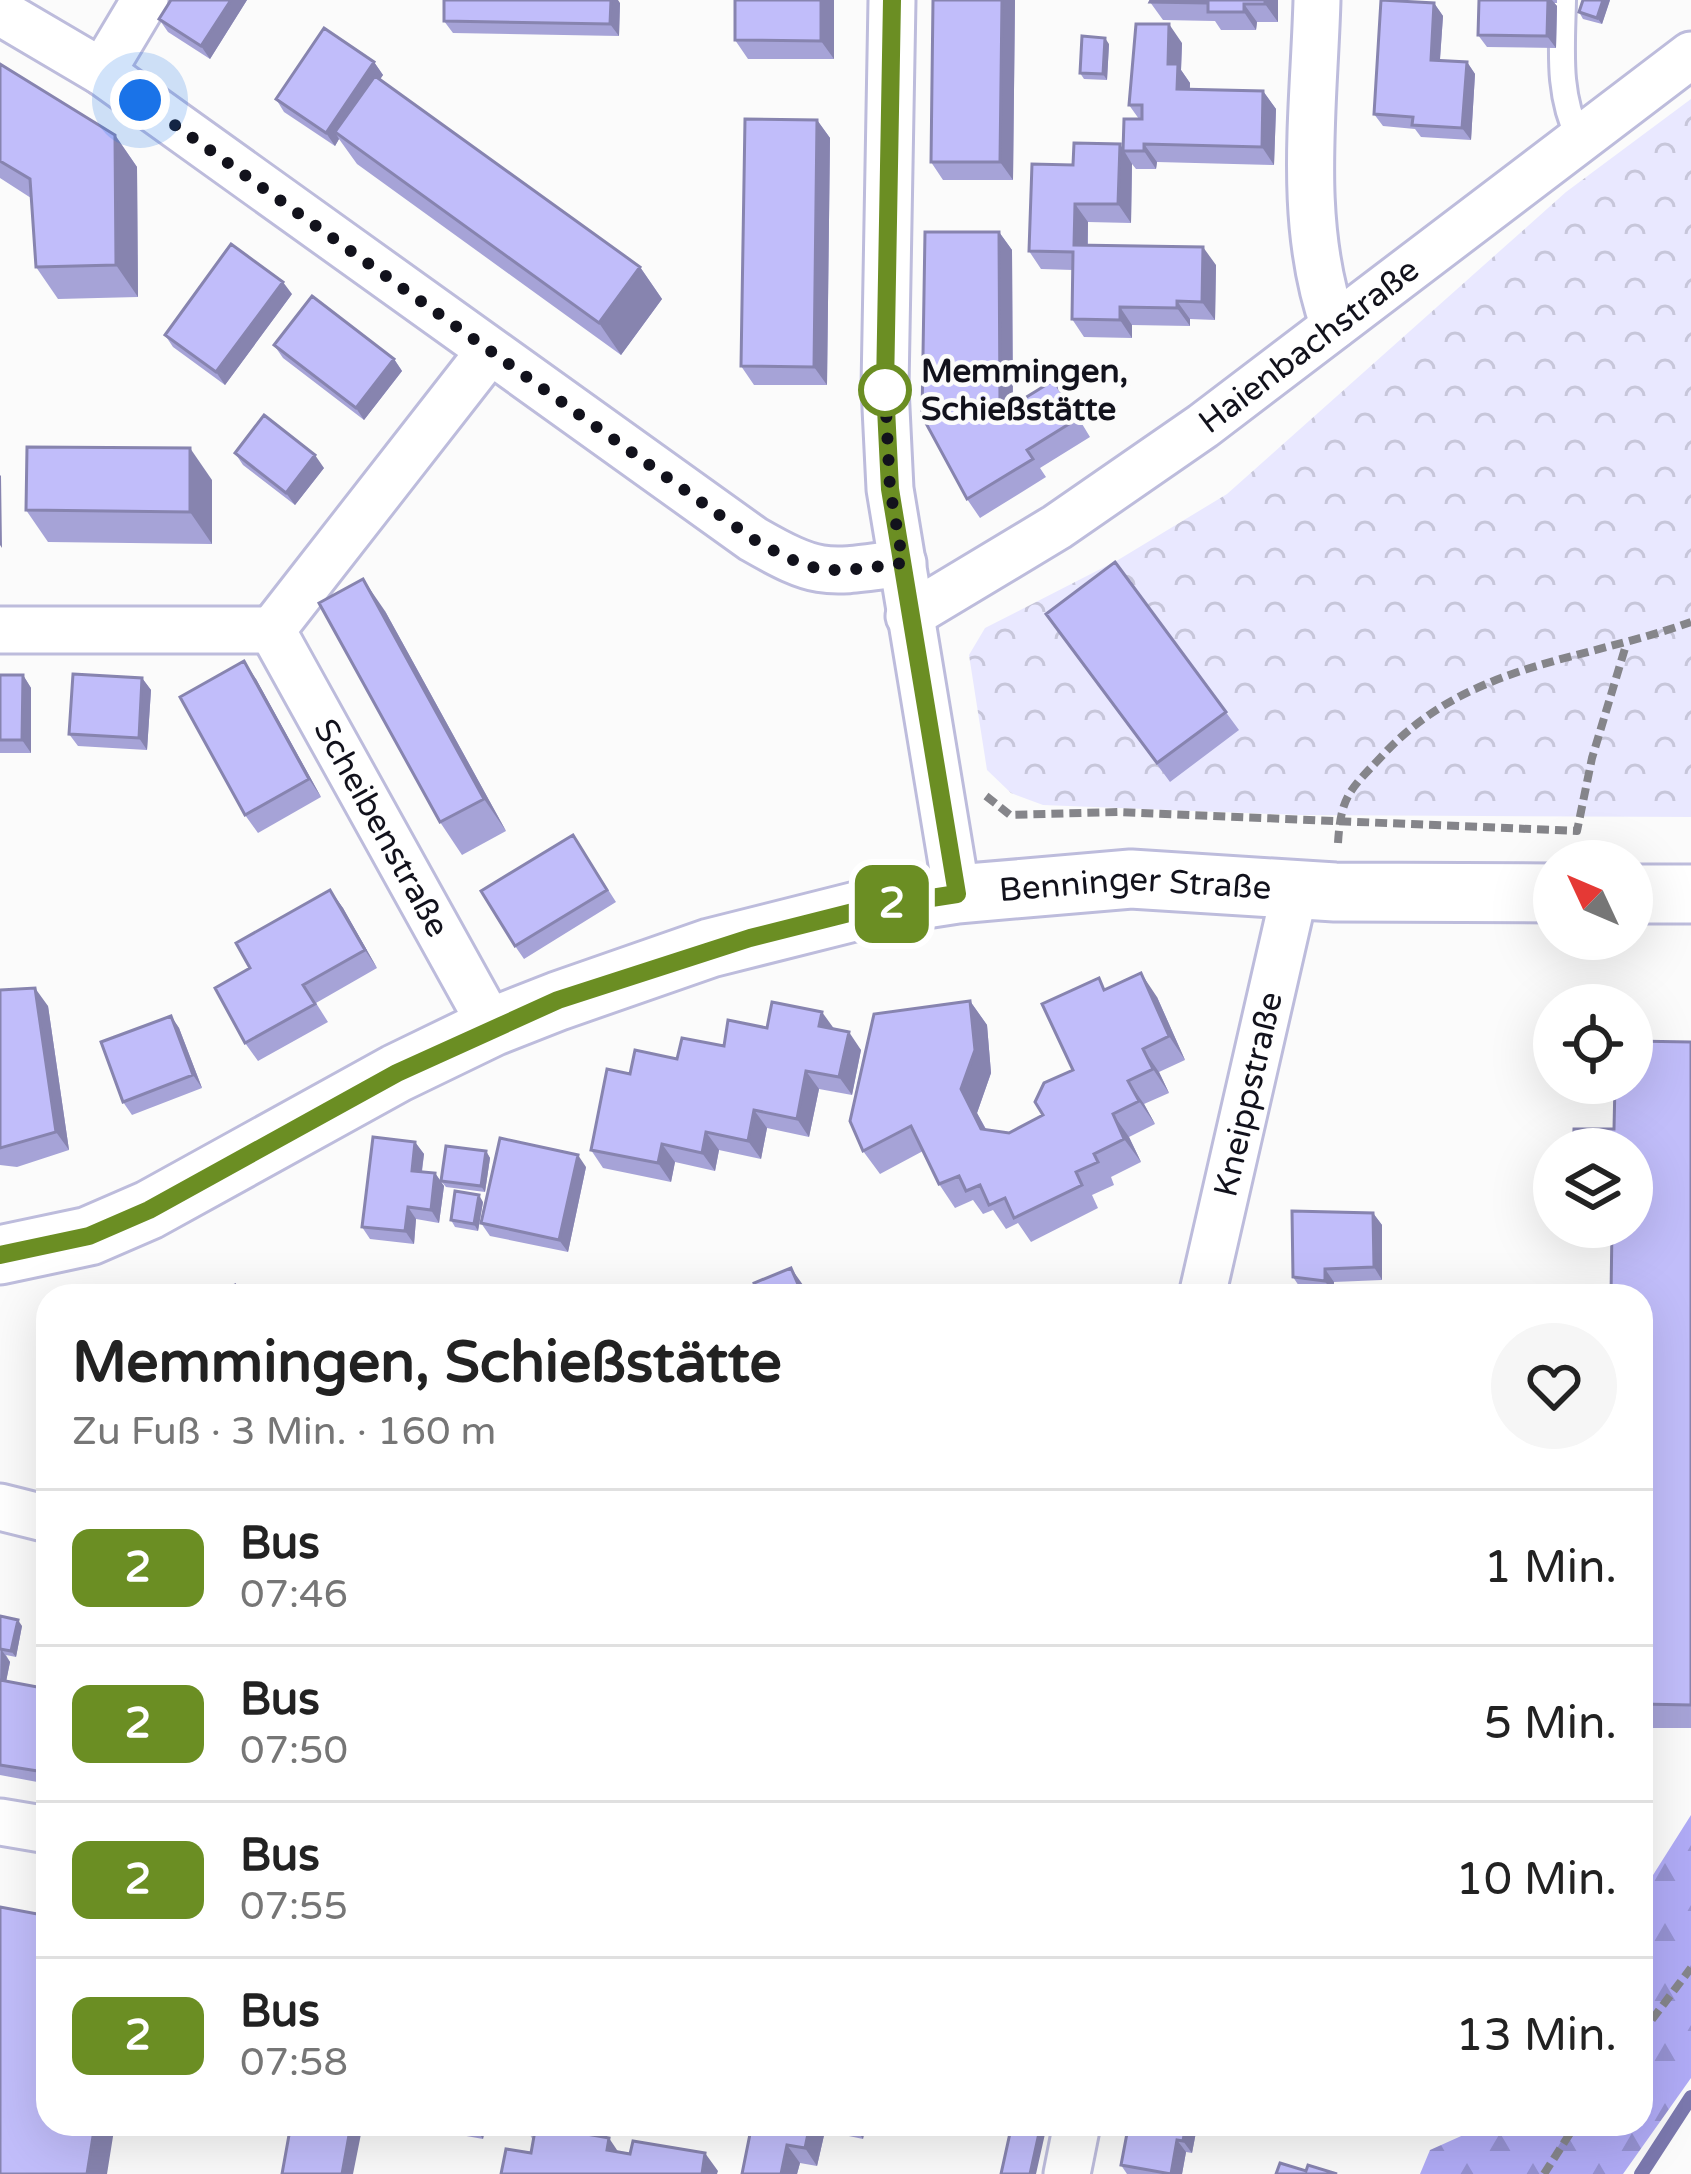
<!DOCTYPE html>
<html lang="de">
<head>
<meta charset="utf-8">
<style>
  :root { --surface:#fff; --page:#f6f6f6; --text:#222; --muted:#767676; --line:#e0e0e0 }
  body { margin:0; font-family:"Varela Round",sans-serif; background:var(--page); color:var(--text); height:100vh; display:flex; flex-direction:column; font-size:45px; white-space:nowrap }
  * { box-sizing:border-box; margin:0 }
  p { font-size:39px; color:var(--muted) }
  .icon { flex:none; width:66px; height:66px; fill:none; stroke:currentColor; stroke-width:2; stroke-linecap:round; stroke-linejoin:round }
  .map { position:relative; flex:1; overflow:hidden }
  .details { position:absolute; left:36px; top:1284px; width:1617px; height:852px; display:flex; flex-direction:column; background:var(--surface); border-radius:36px; box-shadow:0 12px 48px #0002 }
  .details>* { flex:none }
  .badge { padding:0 24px; border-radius:18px; font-size:42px; line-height:78px }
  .needle { width:78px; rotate:314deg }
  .tools { position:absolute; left:1533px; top:840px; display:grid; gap:24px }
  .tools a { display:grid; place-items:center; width:120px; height:120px; border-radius:50%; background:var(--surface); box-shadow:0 12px 48px #0002; font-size:60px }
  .you { position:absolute; width:60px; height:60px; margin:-30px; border:9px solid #fff; border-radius:50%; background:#1a73e8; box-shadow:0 0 0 18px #1a73e833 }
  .map>.badge { position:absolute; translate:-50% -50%; box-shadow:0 0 0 6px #fff }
  .round { display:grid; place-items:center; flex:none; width:126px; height:126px; border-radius:63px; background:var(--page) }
  .summary { display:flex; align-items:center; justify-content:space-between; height:204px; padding:0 36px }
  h1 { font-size:57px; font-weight:800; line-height:90px }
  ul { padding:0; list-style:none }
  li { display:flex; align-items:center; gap:36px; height:156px; padding:0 36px; border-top:3px solid var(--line) }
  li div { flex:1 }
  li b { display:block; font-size:45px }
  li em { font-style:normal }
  li .badge { min-width:132px; font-weight:700; text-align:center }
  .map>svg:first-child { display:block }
  .forest { fill:url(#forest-firs) }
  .park { fill:url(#park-crowns) }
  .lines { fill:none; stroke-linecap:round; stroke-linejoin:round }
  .stream { stroke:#7b78ae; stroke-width:14 }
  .service-casing { stroke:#bdbcdc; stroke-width:30 }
  .minor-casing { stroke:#bdbcdc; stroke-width:51 }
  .tertiary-casing { stroke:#bdbcdc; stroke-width:63 }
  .path { stroke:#85858a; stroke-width:8; stroke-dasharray:12 6; stroke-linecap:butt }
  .service { stroke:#fff; stroke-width:24 }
  .minor { stroke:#fff; stroke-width:45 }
  .tertiary { stroke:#fff; stroke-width:57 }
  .wall { fill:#a6a3d7 }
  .shaded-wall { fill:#8784af }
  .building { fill:#c1bdfa; stroke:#8784af; stroke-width:3 }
  .line-casing { stroke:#fff; stroke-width:27 }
  .line { stroke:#6b8e23; stroke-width:18 }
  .walk { stroke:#12121c; stroke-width:12; stroke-dasharray:0 21.6 }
  .stop-dot { fill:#fff; stroke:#6b8e23; stroke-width:6 }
  .labels { text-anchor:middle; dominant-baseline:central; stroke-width:9; stroke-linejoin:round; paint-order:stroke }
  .street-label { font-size:33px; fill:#12121c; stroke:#fbfbfb }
  .stop-label { font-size:33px; font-weight:bold; fill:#12121c; stroke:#fbfbfb; text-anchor:start }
</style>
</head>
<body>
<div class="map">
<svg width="1691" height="2174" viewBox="0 0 1691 2174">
  <defs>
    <pattern id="forest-firs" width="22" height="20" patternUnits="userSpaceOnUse" patternTransform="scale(3)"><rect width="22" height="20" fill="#b0abf6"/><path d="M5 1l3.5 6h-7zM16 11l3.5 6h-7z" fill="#9692d2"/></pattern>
    <pattern id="park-crowns" width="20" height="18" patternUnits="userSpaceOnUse" patternTransform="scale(3)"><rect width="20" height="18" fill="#e9e8ff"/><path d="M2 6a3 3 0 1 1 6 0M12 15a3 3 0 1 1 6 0" fill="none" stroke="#c7c6da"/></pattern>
  </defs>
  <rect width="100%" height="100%" fill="#fbfbfb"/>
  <!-- forest -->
  <path class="forest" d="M1691,1815V2078L1623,2174H1420L1430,2150L1488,2124H1641V1894Z"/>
  <!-- park -->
  <path class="park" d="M1691,99V817L1300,815L1043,805L1011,793L987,770L969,655L985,628L1118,560L1227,494L1566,192Z"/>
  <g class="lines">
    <!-- stream -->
    <path class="stream" d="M1641,2174L1691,2097"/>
    <defs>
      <path id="service" d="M1563,0C1562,49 1557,94 1579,138"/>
      <g id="minor">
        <path d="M892,0L885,388L890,489L957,894"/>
        <path d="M1317,0C1314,108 1297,223 1334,326"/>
        <path d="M0,12L102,72L753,539C821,578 827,573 903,563"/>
        <path d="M102,72L145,0"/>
        <path id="s1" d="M489,352L272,630L492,1027"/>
        <path id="s2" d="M909,616L1057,527L1203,426L1691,55"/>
        <path d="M0,630H272"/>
        <path id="s3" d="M1202,1296L1295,890"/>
        <path d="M0,1507L48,1519"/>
        <path d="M0,1822L48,1830"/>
        <path d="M554,2126L728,2158L746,2147L751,2124"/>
        <path d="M1067,2174L1077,2124"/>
      </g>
      <g id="tertiary">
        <path d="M1632,894H1691"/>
        <path id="s4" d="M0,1255L89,1236L149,1210L397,1073L492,1027L558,1001L710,948L873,907L957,894L1131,879L1335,892L1554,893"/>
      </g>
    </defs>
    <!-- service casing -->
    <use href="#service" class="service-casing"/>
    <!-- minor casing -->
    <use href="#minor" class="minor-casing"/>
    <!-- tertiary casing -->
    <use href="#tertiary" class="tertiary-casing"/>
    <!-- path -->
    <path class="path" d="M986,796L1010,815L1119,812L1577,831L1592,758L1626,645
      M1338,843C1341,795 1350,790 1382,756C1467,663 1580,662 1691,622
      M1641,2034L1691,1968
      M1544,2174L1576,2124"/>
    <!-- service -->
    <use href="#service" class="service"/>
    <!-- minor -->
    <use href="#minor" class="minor"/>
    <!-- tertiary -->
    <use href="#tertiary" class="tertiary"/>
  </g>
  <!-- wall -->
  <path class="wall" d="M171,0H247L210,59L168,32L159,19Z
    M735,0H834V59H748L735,40Z
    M933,0H1015L1013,180H943L931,162Z
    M1278,0V22H1257L1256,30H1221L1215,21L1163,20L1150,2Z
    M1479,0H1557V3H1554L1557,6L1556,48L1487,47L1478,35Z
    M1610,0L1602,24L1583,19L1579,12Z
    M620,3L619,36L453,33L444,21Z
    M1434,3L1443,16L1440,60L1467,62L1475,74L1471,140L1421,137L1415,129L1383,126L1374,114Z
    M1182,43L1181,70L1190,83V89L1263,91L1276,109L1274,165L1157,162L1156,169H1136L1132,164L1131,223L1088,222V245L1216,265L1215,320L1190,319V326L1132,325V338L1084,337L1072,319L1073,270L1041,269L1029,251L1073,165L1123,149L1139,119L1129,105Z
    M1109,44L1107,80L1084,79L1080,73Z
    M374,62L383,75L380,79L640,267L662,299L621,355L357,164L339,139L335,146L284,112L276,99Z
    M0,64L115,135L137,167L138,297L58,299L36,267L31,198L0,178Z
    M817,120L830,138L827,385H754L741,366Z
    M999,232L1012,250L1013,406L1067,399L1090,437L1040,468L1046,477L980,518L967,499Z
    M292,294L225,385L173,347L165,335Z
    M274,345L394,359L402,371L364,420L283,358Z
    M235,453L324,468L295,505L243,465Z
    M212,480V544L48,542L26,510Z
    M1115,562L1239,730L1170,782L1046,614Z
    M385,611L506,831L462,855L440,822Z
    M0,675H23L31,688V753H0Z
    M142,678L151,690L147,750L78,746L69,734Z
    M256,679L321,797L258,833L245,815Z
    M573,835L616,902L524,959L515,946Z
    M330,890L343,908L377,968L316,1003L328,1022L258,1061L245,1043L250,968Z
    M1106,989L1157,997L1185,1060L1159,1072L1169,1093L1144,1104L1155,1124L1129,1137L1141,1162L1111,1177L1114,1185L1092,1195L1098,1208L1031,1242L1018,1223L1006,1229L993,1210L983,1214L973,1200L955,1208L939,1184L923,1151L880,1174L863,1151L970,1001L987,1025L991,1073L977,1113L986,1129L1009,1133L1043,1115L1073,1070Z
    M0,990L48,1006L69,1150L17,1167L0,1165Z
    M171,1016L179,1028L202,1088L132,1115L123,1102Z
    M767,1028L834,1029L861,1050L852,1095L819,1089L809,1137L767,1128L761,1159L719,1150L715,1171L675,1162L671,1182L603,1168L591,1150L630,1074L724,1046Z
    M1691,1042V1728H1641V1296L1614,1129Z
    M415,1142L424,1154L422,1172L435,1173L444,1186L439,1223L416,1219L414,1244L370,1239L362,1227Z
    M486,1151L490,1158L485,1192L446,1187L441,1181Z
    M586,1167L568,1252L490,1236L481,1223Z
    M483,1202L478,1231L455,1227L451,1220Z
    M1373,1213L1382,1225V1280L1334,1282L1333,1294L1301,1289L1293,1277Z
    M0,1616L22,1626L16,1657L6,1655L10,1662L6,1681L48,1689V1784L0,1775Z
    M188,2124H255L253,2134Z
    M400,2124H486L483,2139Z
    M752,2124H866L863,2139L825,2131L817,2166L800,2163L797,2174H742Z
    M1143,2124H1190L1196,2132L1192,2153L1186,2152L1182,2174H1127L1121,2165L1142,2131Z"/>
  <!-- shaded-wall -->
  <path class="shaded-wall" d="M231,0H247L210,59L201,46Z
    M611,0H618L620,3L619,36L610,24Z
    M821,0H834V59L821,41Z
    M1002,0H1015L1013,180L1000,162Z
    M1265,0H1278V22L1265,4Z
    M1548,0H1552L1557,6L1556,48L1547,36Z
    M1603,0H1610L1602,24L1597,18Z
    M1434,3L1443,16L1439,72L1431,60Z
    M1244,4L1257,22L1256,30L1244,12Z
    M1169,24L1182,43L1181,70L1190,83L1189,107L1177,89L1168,64Z
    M1105,38L1109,44L1107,80L1103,74Z
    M374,62L383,75L341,137L335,132L339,139L335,146L326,133Z
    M1467,62L1475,74L1471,140L1462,128Z
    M1263,91L1276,109L1274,165L1262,147Z
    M817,120L830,138L827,385L814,367Z
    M115,135L137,167L138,297L116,265Z
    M1120,144L1132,164L1131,223L1118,204Z
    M1144,144L1157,162L1156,169L1144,151Z
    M1075,204L1088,222L1087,263L1074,245Z
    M999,232L1012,250L1013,424L1000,406Z
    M1203,247L1216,265L1215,320L1202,302Z
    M640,267L662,299L621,355L599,323Z
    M283,282L292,294L225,385L216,372Z
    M1177,301L1190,319V326L1177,308Z
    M1120,307L1132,325V338L1120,320Z
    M394,359L402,371L364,420L356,408Z
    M190,448L212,480V544L190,512Z
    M315,455L324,468L295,505L286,493Z
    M0,475L1,476L2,548L0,545Z
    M363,579L385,611L506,831L484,799Z
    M244,661L256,679L321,797L309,779Z
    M23,675L31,688V753L22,740Z
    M142,678L151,690L147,750L139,738Z
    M330,890L343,908L377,968L365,950Z
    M1141,973L1157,997L1185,1060L1169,1036Z
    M35,988L48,1006L69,1150L56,1132Z
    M970,1001L987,1025L991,1073L977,1113L998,1152L981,1129L961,1089Z
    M822,1012L835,1030L819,1026Z
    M171,1016L179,1028L202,1088L193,1075Z
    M849,1032L861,1050L852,1095L839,1077Z
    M1143,1049L1159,1072L1169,1093L1153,1069Z
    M806,1071L819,1089L809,1137L797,1119Z
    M1128,1081L1144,1104L1155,1124L1139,1101Z
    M754,1110L767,1128L761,1159L748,1141Z
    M1113,1114L1129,1137L1141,1162L1124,1139Z
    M706,1132L719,1150L715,1171L702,1153Z
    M415,1142L424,1154L420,1183L412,1171Z
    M662,1144L675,1162L671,1182L658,1163Z
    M486,1151L490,1158L485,1192L481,1186Z
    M578,1155L586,1167L568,1252L559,1240Z
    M435,1173L444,1186L439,1223L431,1210Z
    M479,1195L483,1202L478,1231L474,1224Z
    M408,1207L416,1219L414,1244L405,1231Z
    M1373,1213L1382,1225V1280L1374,1267Z
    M791,1268L808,1292L809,1296H803Z
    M1325,1269L1334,1282L1333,1294L1325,1281Z
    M18,1620L22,1626L16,1657L11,1651Z
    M1,1649L10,1662L4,1692L0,1686Z
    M95,2124H115L107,2174H87Z
    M351,2124H363L353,2174H342Z
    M475,2124H486L483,2139L474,2126Z
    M810,2124H820L825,2131L817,2166L805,2148Z
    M853,2124H866L863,2139Z
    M1041,2124L1047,2125L1036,2174H1030Z
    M1186,2124H1190L1196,2132L1192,2153L1183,2141Z
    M609,2138L621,2156L607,2150Z
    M1177,2140L1186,2152L1182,2174H1171Z
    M787,2145L800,2163L797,2174H781Z
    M705,2153L718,2171L717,2174H702Z"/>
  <!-- building -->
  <path class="building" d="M171,0H231L201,46L159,19Z
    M444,0H611L610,24L444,21Z
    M735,0H821V41L735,40Z
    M933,0H1002L1000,162H931Z
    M1151,0H1265V4H1244V12H1208V3L1150,2Z
    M1381,0L1434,3L1431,60L1467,62L1462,128L1412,125L1413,117L1374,114Z
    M1479,0H1548L1547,36L1478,35Z
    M1583,0H1603L1597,18L1579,12Z
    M1136,24H1169L1168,64H1178L1177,89L1263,91L1262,147L1144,144V151H1123L1124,119H1142V105H1129Z
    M324,28L374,62L326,133L276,99Z
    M1082,36L1105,38L1103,74L1080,73Z
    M0,64L115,135L116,265L36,267L30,179L0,161Z
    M375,76L640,267L599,323L335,132Z
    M745,119L817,120L814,367L741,366Z
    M1074,143L1120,144L1118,204H1075L1074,245L1203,247L1202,302L1177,301V308L1120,307V320L1072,319L1073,252L1029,251L1032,164L1073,165Z
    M925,232H999L1000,406L1004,411L1054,380L1077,419L1027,450L1033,459L967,499L922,416Z
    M231,244L283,282L216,372L165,335Z
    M312,296L394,359L356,408L274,345Z
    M264,415L315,455L286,493L235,453Z
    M27,447L190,448V512L26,510Z
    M1115,562L1226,712L1157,763L1046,614Z
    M363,579L484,799L440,822L319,603Z
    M244,661L309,779L245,815L180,697Z
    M73,674L142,678L139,738L69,734Z
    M0,675H23L22,740H0Z
    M573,835L607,890L515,946L481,891Z
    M330,890L365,950L303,985L315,1004L245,1043L215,988L250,968L236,943Z
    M1141,973L1169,1036L1143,1049L1153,1069L1128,1081L1139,1101L1113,1114L1124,1139L1094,1154L1098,1162L1076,1172L1082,1185L1014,1218L1005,1198L989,1205L980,1185L966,1191L959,1176L939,1184L911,1126L863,1151L850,1121L874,1014L970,1001L975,1050L961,1089L981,1129L1009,1133L1043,1115L1035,1102L1044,1083L1073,1070L1042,1004L1099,978L1104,990Z
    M35,988L56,1132L0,1148V990Z
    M772,1002L822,1012L819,1026L849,1032L839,1077L806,1071L797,1119L754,1110L748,1141L706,1132L702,1153L662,1144L658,1163L591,1150L607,1069L630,1074L635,1050L677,1059L682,1038L724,1046L728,1020L767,1028Z
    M171,1016L193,1075L123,1102L101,1042Z
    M1632,1041L1691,1042V1705L1641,1704V1296H1611L1612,1227H1632V1149H1573L1574,1129H1614L1615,1083H1632Z
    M373,1137L415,1142L412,1171L435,1173L431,1210L408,1207L405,1231L362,1227Z
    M500,1138L578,1155L559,1240L481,1223Z
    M446,1146L486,1151L481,1186L441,1181Z
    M455,1191L479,1195L474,1224L451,1220Z
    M1292,1211L1373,1213L1374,1267L1325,1269V1281L1293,1277Z
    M791,1268L803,1296H758L754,1283Z
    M235,1285L240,1296H211Z
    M0,1616L18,1620L11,1651L0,1649Z
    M0,1680L48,1689V1753L44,1772L0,1765Z
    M0,1907L48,1916V2124H95L87,2174H0Z
    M291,2124H351L342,2174H282Z
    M752,2124H810L805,2148L787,2145L781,2174H742Z
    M1012,2124H1041L1030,2174H1001Z
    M1143,2124H1186L1183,2141L1177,2140L1171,2174L1121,2165L1128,2128L1142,2131Z
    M536,2125L609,2138L607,2150L630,2154L633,2141L705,2153L702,2174H501L506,2149L531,2153Z
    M1280,2163L1306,2171L1308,2165L1337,2174H1276Z"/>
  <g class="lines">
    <defs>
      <path id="line" d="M0,1255L89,1236L149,1210L397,1073L558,1000L750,938L873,907L957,894L890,489L885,388L892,0"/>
    </defs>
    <!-- line casing -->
    <use href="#line" class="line-casing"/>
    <!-- line -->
    <use href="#line" class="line"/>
    <!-- walk -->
    <path class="walk" d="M140,100L753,539C820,578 828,573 903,563L890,489L885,390"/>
  </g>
  <!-- markers -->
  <circle class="stop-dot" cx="885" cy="390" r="24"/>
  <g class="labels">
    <!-- street labels -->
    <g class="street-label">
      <text stroke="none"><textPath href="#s2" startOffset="483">Haienbachstraße</textPath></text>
      <text stroke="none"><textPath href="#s1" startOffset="579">Scheibenstraße</textPath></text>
      <text stroke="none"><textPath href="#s4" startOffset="1209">Benninger Straße</textPath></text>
      <text stroke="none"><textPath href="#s3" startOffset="207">Kneippstraße</textPath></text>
    </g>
    <!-- stop labels -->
    <g class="stop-label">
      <text x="921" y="371">Memmingen,<tspan x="921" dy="38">Schießstätte</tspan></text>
    </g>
  </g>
</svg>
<div class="tools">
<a><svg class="needle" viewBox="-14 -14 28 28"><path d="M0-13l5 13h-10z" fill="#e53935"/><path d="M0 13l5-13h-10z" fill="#767676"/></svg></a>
<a><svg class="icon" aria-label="locate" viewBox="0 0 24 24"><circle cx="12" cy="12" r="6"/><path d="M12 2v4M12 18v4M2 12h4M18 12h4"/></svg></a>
<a><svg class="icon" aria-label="layers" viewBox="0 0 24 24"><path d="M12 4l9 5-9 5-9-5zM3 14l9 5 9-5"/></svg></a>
</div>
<div class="you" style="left:140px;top:100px"></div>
<b class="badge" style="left:892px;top:904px;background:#6b8e23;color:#fff">2</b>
<section class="details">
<div class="summary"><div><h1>Memmingen, Schießstätte</h1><p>Zu Fuß · 3 Min. · 160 m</p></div><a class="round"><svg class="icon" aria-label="heart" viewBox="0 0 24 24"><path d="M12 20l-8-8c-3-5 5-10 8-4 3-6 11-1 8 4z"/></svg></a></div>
<ul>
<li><span class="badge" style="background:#6b8e23;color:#fff">2</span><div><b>Bus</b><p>07:46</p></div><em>1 Min.</em></li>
<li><span class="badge" style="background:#6b8e23;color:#fff">2</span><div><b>Bus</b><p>07:50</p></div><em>5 Min.</em></li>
<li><span class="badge" style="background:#6b8e23;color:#fff">2</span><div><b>Bus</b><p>07:55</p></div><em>10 Min.</em></li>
<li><span class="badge" style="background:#6b8e23;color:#fff">2</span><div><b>Bus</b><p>07:58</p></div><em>13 Min.</em></li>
</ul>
</section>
</div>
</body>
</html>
